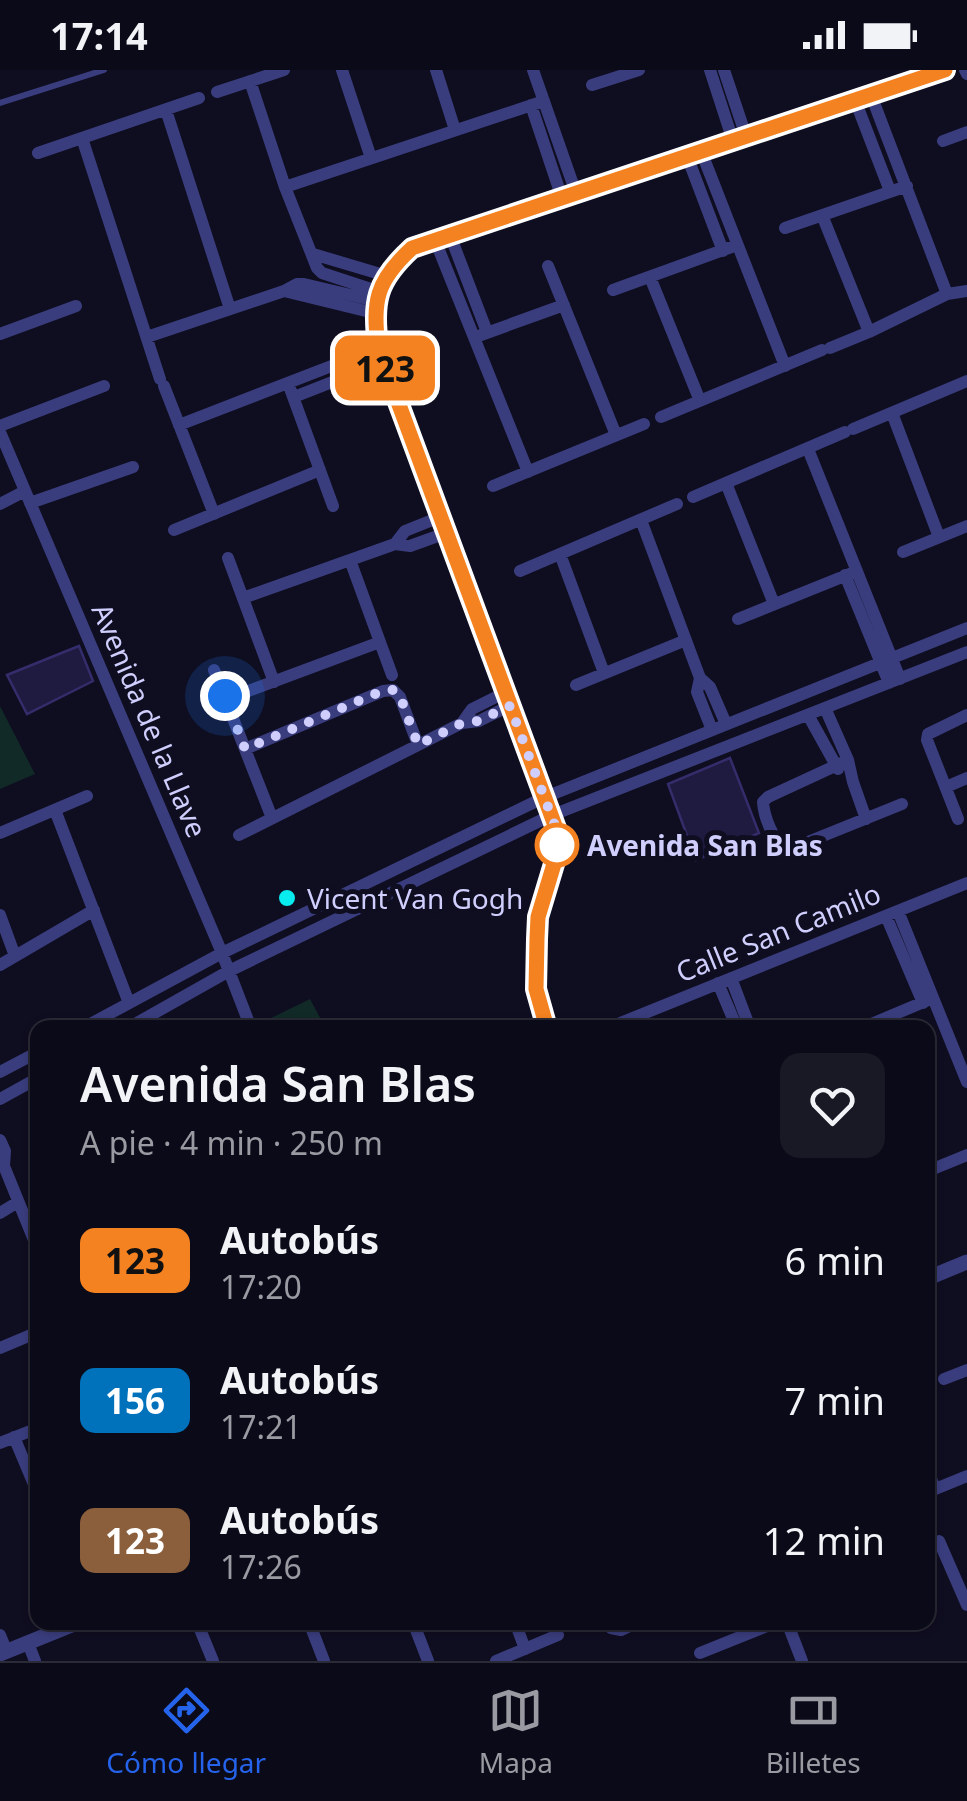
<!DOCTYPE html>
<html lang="es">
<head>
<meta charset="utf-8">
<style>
  :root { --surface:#0b0a18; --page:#191825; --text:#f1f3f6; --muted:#9a9aa2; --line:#2b2b37; --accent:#2563eb }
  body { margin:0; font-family:"Noto Sans",sans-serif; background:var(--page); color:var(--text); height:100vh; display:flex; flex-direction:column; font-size:38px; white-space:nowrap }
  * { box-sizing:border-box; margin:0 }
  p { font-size:32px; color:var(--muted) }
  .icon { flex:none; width:55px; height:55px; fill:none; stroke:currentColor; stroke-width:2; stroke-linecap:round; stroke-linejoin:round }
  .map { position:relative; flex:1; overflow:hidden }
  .panel { position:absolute; left:30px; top:950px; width:905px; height:610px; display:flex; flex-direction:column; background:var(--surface); border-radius:20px; box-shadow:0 2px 8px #0004,0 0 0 2px var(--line) }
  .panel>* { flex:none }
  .badge { padding:0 20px; border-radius:15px; font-size:35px; line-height:65px }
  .you { position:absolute; width:50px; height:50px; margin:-25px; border:8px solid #fff; border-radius:50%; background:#1a73e8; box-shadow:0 0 0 15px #1a73e833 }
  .map>.badge { position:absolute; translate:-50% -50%; box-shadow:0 0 0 5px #fff }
  .round { display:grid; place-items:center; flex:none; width:105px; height:105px; border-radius:20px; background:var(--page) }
  .overview { display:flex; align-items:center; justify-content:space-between; height:170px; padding:0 50px }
  h1 { font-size:48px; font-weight:600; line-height:75px }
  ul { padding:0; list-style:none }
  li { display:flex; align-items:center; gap:30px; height:140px; padding:0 50px }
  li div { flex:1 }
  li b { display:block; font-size:38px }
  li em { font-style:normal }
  li .badge { min-width:110px; font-weight:700; text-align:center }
  .status { display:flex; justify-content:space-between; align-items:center; height:70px; padding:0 50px; background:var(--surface); direction:ltr }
  .status svg { height:28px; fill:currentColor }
  .dock { display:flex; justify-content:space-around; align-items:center; height:140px; border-top:2px solid var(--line); background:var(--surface); font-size:28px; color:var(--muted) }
  .dock a { display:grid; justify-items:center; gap:5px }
  .dock .selected { color:var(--accent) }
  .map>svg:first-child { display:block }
  .green { fill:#112a27 }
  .building { fill:#1f1a40; stroke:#342d6b; stroke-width:2.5 }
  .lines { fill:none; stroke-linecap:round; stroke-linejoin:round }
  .service { stroke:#3a3d7d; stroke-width:6 }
  .minor { stroke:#3a3d7d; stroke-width:12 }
  .tertiary { stroke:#3a3d7d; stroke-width:15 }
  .line-casing { stroke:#fff; stroke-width:22 }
  .line { stroke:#f58220; stroke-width:15 }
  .walk { stroke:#cfcefd; stroke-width:10; stroke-dasharray:0 18 }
  .stop-dot { fill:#fff; stroke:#f58220; stroke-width:5 }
  .poi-dot { fill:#08ebef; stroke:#0f0d20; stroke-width:4 }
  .labels { text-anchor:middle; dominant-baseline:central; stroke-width:10; stroke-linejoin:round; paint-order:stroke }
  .street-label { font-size:28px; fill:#cfcefd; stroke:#0f0d20 }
  .stop-label { font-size:28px; font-weight:bold; fill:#cfcefd; stroke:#0f0d20; text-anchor:start }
  .poi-label { font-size:28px; fill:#cfcefd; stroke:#0f0d20; text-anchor:start }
</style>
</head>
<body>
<div class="status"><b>17:14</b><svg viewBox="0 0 49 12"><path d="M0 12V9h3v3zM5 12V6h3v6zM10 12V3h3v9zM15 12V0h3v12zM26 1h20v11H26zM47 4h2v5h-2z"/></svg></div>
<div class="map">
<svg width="967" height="1591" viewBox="0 0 967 1591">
  <rect width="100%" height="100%" fill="#0f0d20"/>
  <!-- green -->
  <path class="green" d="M0,636L35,704L0,719Z
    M310,929L325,957H270L267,950Z"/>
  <!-- building -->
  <path class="building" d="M79,576L93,611L27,644L7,605Z
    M730,688L759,763L696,790L668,714Z"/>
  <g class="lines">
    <!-- service -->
    <path class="service" d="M0,33L104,0"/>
    <!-- minor -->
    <path class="minor" d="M342,0L371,88
      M436,0L455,60
      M533,0L576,123
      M710,0L733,71
      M724,0L746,66
      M965,0L967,4
      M250,11L285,117L317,198L322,203L380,222
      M592,15L639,0
      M217,22L284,0
      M855,30L890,121
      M531,35L562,128
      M166,40L230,239
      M82,68L160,309
      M943,71L967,62
      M701,81L785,296
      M38,83L199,28
      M687,86L723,181
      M285,117L544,31
      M822,145L869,262
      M785,158L907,116
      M450,165L487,262
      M435,170L528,402
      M313,184L387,206
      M548,196L616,365
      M650,207L700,331
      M613,220L737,175
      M284,221L374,243
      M947,224L967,221
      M0,264L76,236
      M481,265L564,235
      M147,267L284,221L297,214H304L376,231
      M830,278L869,262L947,224L871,25
      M288,313L333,436
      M164,316L214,444
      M294,327L383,292
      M892,343L939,467
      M661,347L822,280
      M179,355L378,278
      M0,356L104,316
      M853,359L967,311
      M0,362L222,883L251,958
      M808,379L900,609
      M726,413L774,534
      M493,416L644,354
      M693,427L845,362
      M30,433L133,397
      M0,434L25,421
      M641,450L700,608L710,617L726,654
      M174,460L320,400
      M395,474L405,461L440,447
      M903,482L967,456
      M560,484L604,603
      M228,488L274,612
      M350,490L392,605
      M520,501L677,434
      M845,505L889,613
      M243,528L395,474L410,476L446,463
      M738,549L857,501
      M214,600L272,748
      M700,608L697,622L712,660
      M576,615L686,570
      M240,624L380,572
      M825,638L848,690L853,712L866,749
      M808,645L838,699
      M462,653L472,639L504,623
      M245,679L383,621L393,620L400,627L418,675
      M848,690L768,727L763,732C764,747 773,770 785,779L793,778L902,734
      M946,717L967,708
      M55,740L129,933
      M958,749L927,670L928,664L967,645
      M0,763L87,726
      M239,765L462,653L479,651L509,636
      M898,841L967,1012
      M0,845L15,886
      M886,846L923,933
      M0,895L94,840
      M731,908L750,958
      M718,913L737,958
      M83,958L222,883L543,728L967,558
      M128,958L229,901L550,746L967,582
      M547,958L536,919L538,847L557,784V761L378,278C373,231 375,212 412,179L945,0
      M608,958L967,813
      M862,958L926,931
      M0,1002L38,982
      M0,1029L38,1008
      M0,1070L5,1081L4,1096L38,1180
      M928,1101L967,1085
      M0,1143L18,1132
      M0,1278L38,1262
      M944,1309L967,1300
      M14,1367L38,1424
      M0,1373L38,1358
      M928,1401L935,1419
      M928,1422L967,1406
      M939,1471L967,1535
      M197,1552L213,1591
      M309,1552L324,1591
      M413,1552L428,1591
      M515,1552L525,1579
      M608,1552L611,1558L621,1560L638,1552
      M787,1552L802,1591
      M0,1565L7,1582
      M28,1573L35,1591
      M700,1583L777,1552
      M496,1591L558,1565"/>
    <!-- tertiary -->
    <path class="tertiary" d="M928,1208L967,1192
      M0,1584L79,1552"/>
  </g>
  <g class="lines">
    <defs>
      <path id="line" d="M547,958L536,919L537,869L538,847L557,784V761L378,278C373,231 375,212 412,178L945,0"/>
    </defs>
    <!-- line casing -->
    <use href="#line" class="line-casing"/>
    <!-- line -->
    <use href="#line" class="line"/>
    <!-- walk -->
    <path class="walk" d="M225,626L245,679L382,621L393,620L400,626L418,675L462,653L478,651L510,636L557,761V784V775"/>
  </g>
  <!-- markers -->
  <circle class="stop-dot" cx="557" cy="775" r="20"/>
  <circle class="poi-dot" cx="287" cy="828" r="10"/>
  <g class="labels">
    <!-- street labels -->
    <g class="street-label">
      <text transform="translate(150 650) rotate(67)">Avenida de la Llave</text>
      <text transform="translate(778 862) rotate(-22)">Calle San Camilo</text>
    </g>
    <!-- stop labels -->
    <g class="stop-label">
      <text x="587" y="775">Avenida San Blas</text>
    </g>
    <!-- poi labels -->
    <g class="poi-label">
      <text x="307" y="828">Vicent Van Gogh</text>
    </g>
  </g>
</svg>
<div class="you" style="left:225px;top:626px"></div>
<b class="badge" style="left:385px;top:298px;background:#f58220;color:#111">123</b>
<section class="panel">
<div class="overview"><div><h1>Avenida San Blas</h1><p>A pie · 4 min · 250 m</p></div><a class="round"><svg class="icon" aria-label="heart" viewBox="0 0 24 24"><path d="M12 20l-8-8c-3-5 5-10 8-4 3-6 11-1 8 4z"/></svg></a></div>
<ul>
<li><span class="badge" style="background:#f58220;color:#111">123</span><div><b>Autobús</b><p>17:20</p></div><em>6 min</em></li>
<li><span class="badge" style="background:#0072bc;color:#fff">156</span><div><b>Autobús</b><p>17:21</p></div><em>7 min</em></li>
<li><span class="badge" style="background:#8b5e3c;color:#fff">123</span><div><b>Autobús</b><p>17:26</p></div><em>12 min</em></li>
</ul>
</section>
</div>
<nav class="dock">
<a class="selected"><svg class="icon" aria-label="directions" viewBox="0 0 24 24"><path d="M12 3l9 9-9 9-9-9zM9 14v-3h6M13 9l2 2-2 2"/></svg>Cómo llegar</a>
<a><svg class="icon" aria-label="map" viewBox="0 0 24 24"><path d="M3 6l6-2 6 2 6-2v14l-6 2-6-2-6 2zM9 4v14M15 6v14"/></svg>Mapa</a>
<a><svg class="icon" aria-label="tickets" viewBox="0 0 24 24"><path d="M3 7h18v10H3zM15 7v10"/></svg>Billetes</a>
</nav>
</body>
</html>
